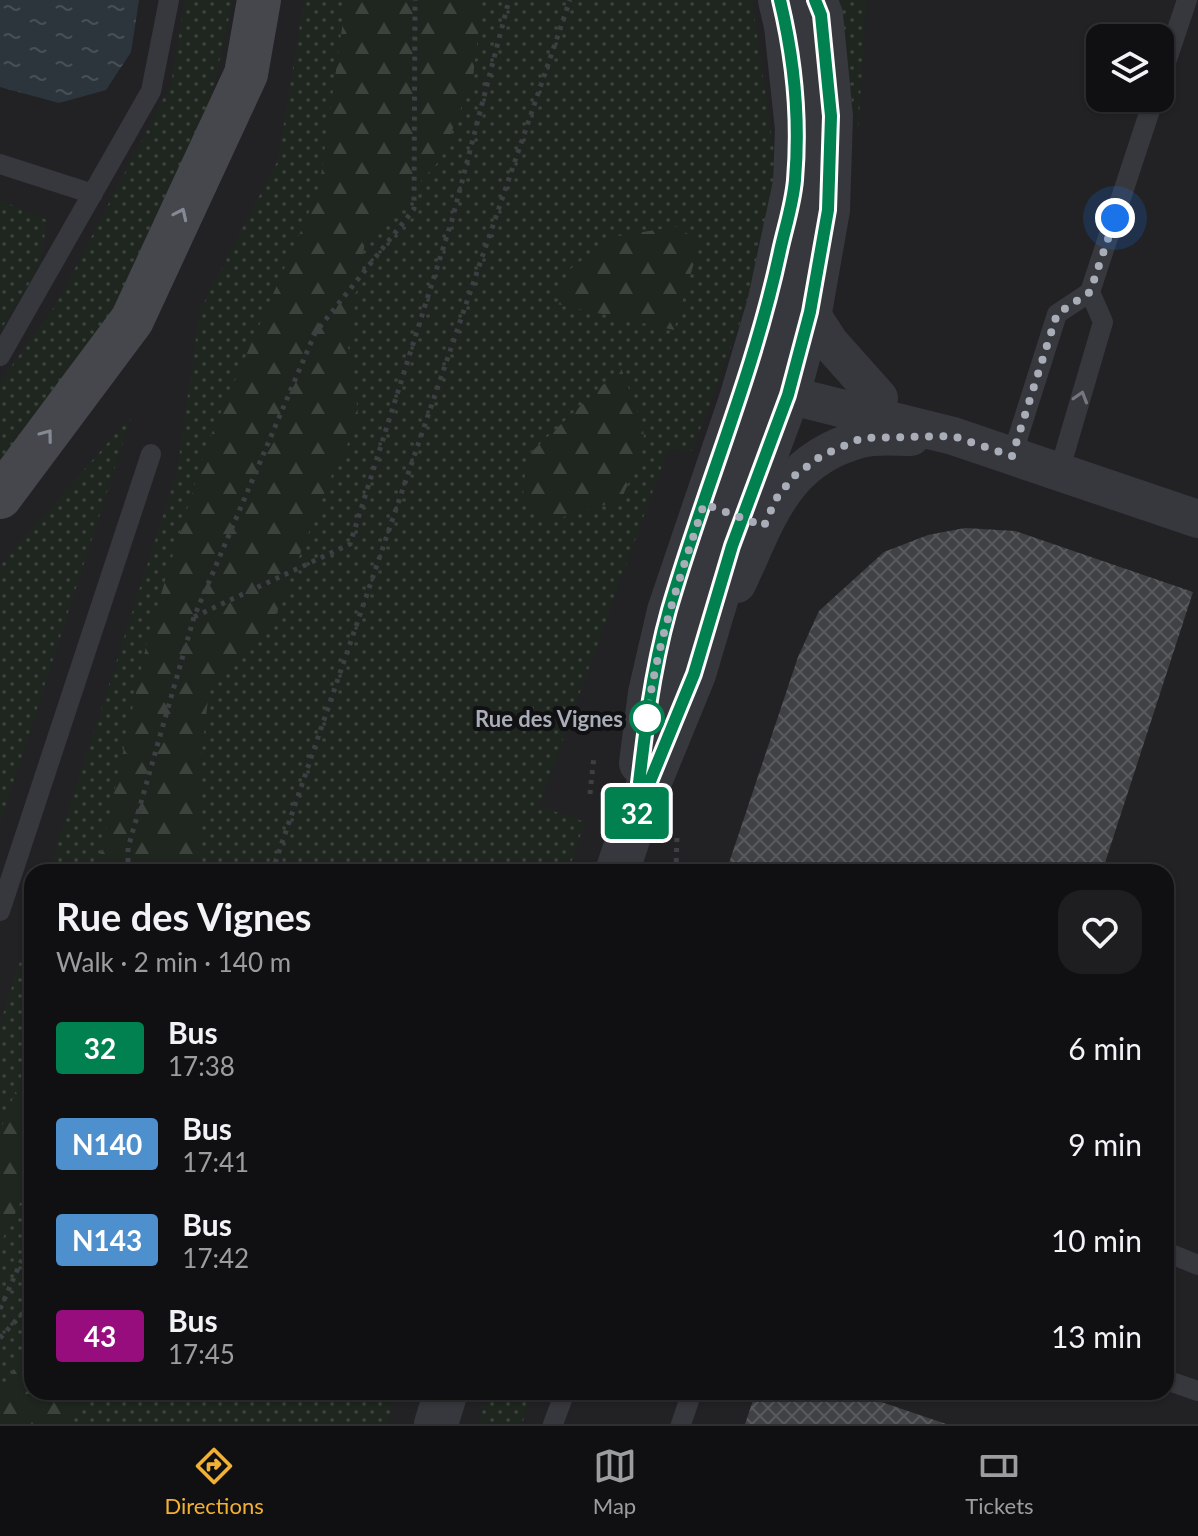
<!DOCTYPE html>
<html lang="en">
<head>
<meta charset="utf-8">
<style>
  :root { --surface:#101012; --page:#1e1e20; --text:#f1f3f6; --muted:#9c9d9f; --line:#303032; --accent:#f2b134 }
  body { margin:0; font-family:Lato,sans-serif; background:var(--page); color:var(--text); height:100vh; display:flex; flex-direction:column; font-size:30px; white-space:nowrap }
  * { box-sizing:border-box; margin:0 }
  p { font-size:26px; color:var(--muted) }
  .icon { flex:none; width:44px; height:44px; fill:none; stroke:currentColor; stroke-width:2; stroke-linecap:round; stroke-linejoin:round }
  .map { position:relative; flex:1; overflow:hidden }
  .side { position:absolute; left:24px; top:864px; width:1150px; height:536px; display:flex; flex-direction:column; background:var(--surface); border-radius:24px; box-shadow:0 2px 6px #0004,0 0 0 2px var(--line) }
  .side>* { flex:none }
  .badge { padding:0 16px; border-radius:6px; font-size:28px; line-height:52px }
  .fabs { position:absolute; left:1086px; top:24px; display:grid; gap:16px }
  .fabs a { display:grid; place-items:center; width:88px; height:88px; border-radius:16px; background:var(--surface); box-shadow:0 2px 6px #0004,0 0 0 2px var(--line); font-size:40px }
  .you { position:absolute; width:40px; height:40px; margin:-20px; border:6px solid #fff; border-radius:50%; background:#1a73e8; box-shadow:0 0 0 12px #1a73e833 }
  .map>.badge { position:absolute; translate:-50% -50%; box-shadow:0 0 0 4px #fff }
  .round { display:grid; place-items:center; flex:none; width:84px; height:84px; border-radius:24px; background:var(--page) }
  .overview { display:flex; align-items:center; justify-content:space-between; height:136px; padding:0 32px }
  h1 { font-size:38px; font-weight:700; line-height:60px }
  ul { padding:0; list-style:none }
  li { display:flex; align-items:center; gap:24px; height:96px; padding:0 32px }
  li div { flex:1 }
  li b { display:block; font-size:30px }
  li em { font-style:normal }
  li .badge { min-width:88px; font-weight:700; text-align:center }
  .tab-bar { display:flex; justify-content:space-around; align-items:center; height:112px; border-top:2px solid var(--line); background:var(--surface); font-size:22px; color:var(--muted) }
  .tab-bar a { display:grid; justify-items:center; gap:4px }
  .tab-bar .current { color:var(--accent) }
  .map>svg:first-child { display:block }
  .built { fill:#222225; fill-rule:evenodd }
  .green { fill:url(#green-dots) }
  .forest { fill:url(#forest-firs) }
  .water { fill:url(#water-ripples) }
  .building { fill:url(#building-cross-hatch) }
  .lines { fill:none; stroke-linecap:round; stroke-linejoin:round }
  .path { stroke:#3d3f44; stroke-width:5; stroke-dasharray:4 6; stroke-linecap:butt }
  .service { stroke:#37383d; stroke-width:20 }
  .minor { stroke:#37383d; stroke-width:38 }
  .tertiary { stroke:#37383d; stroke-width:44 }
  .secondary { stroke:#45474d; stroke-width:44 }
  .oneway { stroke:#858993 }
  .oneway2 { stroke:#757881 }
  .line-casing { stroke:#fff; stroke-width:18 }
  .line { stroke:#00814f; stroke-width:12 }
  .walk { stroke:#a8adb8; stroke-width:8; stroke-dasharray:0 14.4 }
  .stop-dot { fill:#fff; stroke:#00814f; stroke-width:4 }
  .labels { text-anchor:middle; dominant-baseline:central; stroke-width:8; stroke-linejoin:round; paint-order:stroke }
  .stop-label { font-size:22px; font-weight:bold; fill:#a8adb8; stroke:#111113; text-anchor:end }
</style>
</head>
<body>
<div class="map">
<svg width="1198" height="1424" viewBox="0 0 1198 1424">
  <defs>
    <pattern id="green-dots" width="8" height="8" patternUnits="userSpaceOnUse" patternTransform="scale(2)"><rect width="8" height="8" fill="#1e261f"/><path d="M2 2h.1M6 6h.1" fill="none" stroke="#3c433d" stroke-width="1.8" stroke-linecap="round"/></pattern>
    <pattern id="forest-firs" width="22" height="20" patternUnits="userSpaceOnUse" patternTransform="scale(2)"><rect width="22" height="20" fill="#1e261f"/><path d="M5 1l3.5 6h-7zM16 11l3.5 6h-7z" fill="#3c433d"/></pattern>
    <pattern id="water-ripples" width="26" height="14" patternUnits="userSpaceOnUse" patternTransform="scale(2)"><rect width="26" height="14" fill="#2c353c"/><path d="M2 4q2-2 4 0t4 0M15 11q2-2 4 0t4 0" fill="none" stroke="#485056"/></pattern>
    <pattern id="building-cross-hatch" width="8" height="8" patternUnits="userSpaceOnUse" patternTransform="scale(2)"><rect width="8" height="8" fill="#404145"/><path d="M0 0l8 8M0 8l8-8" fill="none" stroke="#595a5e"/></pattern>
  </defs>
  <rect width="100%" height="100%" fill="#161618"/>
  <!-- built -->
  <path class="built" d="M0,0H1198V1424H0ZM1100,38H1160V98H1100ZM32,872H1166V1392H32Z"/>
  <!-- green -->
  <path class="green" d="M185,0H233L205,125L124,299L0,466V382L57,303L171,84Z
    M304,0H346L319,190L208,442L149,633L97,872H49L177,472L200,310L278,160Z
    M482,0H752L776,166L765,256L692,451L668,449L539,806L585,822L568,872H197L200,766L209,691L271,627L331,476L359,421L348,347L365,242L441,158L473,77Z
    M834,0H866L858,135Z
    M0,200L47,220L40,266L0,331Z
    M132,415L0,823V566Z
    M32,924V1049L0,1132V1024Z
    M25,1192H32V1357L22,1356L0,1391V1244Z
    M82,1392H398L387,1424H72Z
    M488,1392H533L522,1424H478Z"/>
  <!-- forest -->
  <path class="forest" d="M346,0H482L473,77L441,159L365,242L348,347L359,421L331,476L271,627L209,691L200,766L197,872H97L149,633L208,442L319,190Z
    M680,226L699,246L674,330L557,304L568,271L612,237Z
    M621,368L642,423L645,445L621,500L550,521L522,504L527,456Z
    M32,1049V1192L25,1193L0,1244V1132Z
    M22,1356L32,1357V1392H82L72,1424H0V1391Z"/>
  <!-- water -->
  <path class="water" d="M0,0H139L131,52L106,90L59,103L0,87Z"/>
  <!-- building -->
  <path class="building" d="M965,528L1015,531L1193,592L1102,872H726L798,657L819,611L884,552L928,535Z
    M756,1392H852L946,1424H745Z"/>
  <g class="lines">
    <!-- path -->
    <path class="path" d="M194,617L350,544L452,220L509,0
      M590,794L594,756
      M128,872V848L194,617L315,333L414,209L415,0
      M272,872L570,0
      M676,872L677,834
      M0,1309L32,1237
      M0,1338L32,1303"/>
    <!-- service -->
    <path class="service" d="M1160,80L1187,0
      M0,164L93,194
      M1090,292L1154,98
      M0,356L151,91L169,0
      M1012,456L1057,314L1090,292L1103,322L1059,472
      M0,911L151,454
      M1166,1252L1198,1265
      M1166,1380L1198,1391
      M553,1424L565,1392
      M681,1424L692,1392"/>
    <!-- minor -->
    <path class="minor" d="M810,312L830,343L879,398
      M771,386L788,395L953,436L1198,519
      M737,584C768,519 782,460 861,439C876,435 895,437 911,437"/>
    <!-- tertiary -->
    <path class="tertiary" d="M641,763L650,693L669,611L741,399L769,304L795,183L797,129L786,26L780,0
      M617,872L635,818L694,674L732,546L788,395L810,312L828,210L831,116L821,15L815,0
      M436,1424L446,1392"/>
    <!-- secondary -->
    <path class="secondary" d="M0,497L132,320L246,74L259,0"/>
  </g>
  <!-- one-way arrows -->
  <defs><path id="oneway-chevron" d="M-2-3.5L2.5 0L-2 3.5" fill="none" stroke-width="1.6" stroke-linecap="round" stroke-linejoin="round" transform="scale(2)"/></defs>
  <g class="oneway">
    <use href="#oneway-chevron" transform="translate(181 214) rotate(-65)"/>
    <use href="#oneway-chevron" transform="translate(47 435) rotate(-53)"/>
  </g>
  <use class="oneway2" href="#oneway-chevron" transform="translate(1081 397) rotate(-73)"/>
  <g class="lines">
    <defs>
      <path id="line" d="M780,0C794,58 800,121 795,180C793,204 785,228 780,251C754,374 704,489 669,610C650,678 643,748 635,818L694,674L732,546L788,395L810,312L828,210L831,116L821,15L815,0"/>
    </defs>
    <!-- line casing -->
    <use href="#line" class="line-casing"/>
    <!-- line -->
    <use href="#line" class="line"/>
    <!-- walk -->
    <path class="walk" d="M647,718L646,725C655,649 680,577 704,504L764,526L776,499L793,477L821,456L862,438L953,436L1012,456L1057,314L1090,292L1115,218"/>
  </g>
  <!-- markers -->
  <circle class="stop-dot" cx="647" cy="718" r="16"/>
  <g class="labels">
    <!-- stop labels -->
    <g class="stop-label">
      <text x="623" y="718">Rue des Vignes</text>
    </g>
  </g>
</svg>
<div class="fabs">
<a><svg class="icon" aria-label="layers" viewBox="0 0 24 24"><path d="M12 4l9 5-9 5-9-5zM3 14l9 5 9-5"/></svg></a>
</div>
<div class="you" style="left:1115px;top:218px"></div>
<b class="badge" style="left:637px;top:813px;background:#00814f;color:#fff">32</b>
<section class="side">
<div class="overview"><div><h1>Rue des Vignes</h1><p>Walk · 2 min · 140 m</p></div><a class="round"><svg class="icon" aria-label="heart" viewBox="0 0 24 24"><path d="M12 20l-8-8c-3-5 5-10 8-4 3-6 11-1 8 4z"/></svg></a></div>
<ul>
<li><span class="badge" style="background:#00814f;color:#fff">32</span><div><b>Bus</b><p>17:38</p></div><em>6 min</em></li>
<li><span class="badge" style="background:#4d90cd;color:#fff">N140</span><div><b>Bus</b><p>17:41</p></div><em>9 min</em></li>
<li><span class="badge" style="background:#4d90cd;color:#fff">N143</span><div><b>Bus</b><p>17:42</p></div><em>10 min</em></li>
<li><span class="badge" style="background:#980d7d;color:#fff">43</span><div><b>Bus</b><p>17:45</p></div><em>13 min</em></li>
</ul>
</section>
</div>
<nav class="tab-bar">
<a class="current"><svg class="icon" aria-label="directions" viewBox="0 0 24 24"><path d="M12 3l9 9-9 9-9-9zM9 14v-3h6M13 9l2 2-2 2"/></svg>Directions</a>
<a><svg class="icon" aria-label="map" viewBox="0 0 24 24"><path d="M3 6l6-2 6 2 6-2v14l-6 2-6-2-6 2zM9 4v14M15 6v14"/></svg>Map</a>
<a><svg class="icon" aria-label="tickets" viewBox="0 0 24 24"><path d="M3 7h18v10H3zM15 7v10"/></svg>Tickets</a>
</nav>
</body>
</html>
